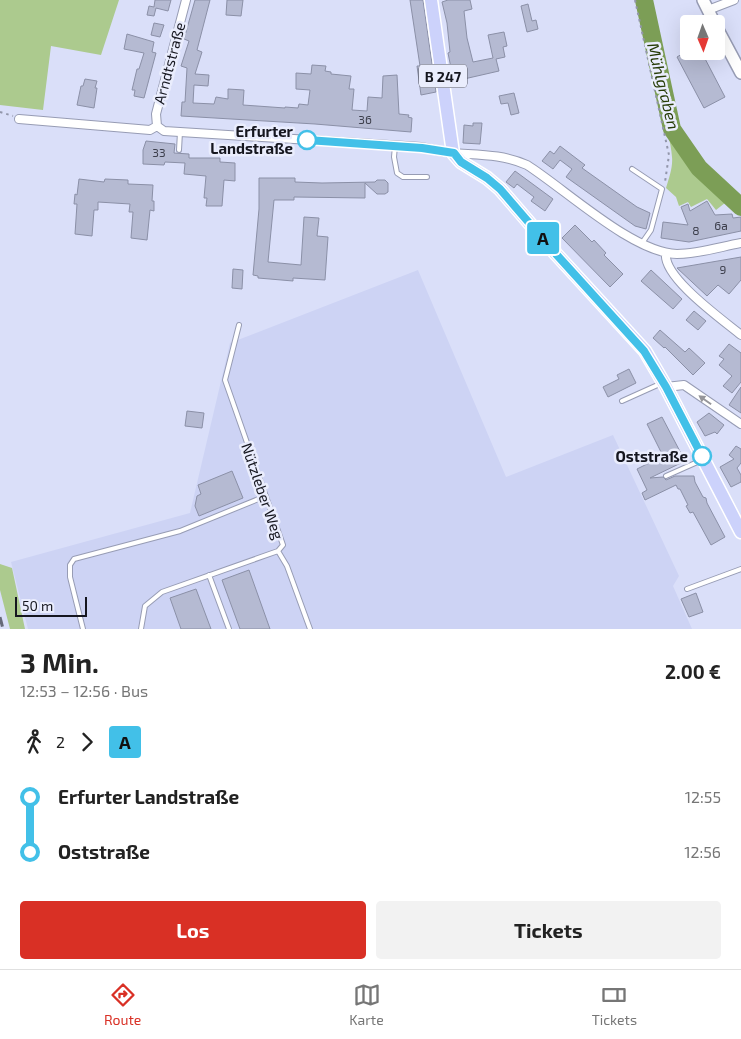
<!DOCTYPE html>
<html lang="de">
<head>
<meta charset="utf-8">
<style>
  :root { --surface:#fff; --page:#f2f2f2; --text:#222; --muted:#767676; --line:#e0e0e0; --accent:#d93025 }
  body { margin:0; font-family:"Exo 2",sans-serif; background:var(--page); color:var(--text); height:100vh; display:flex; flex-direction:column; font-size:19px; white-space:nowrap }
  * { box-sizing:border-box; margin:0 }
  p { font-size:16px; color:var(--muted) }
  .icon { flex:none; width:28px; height:28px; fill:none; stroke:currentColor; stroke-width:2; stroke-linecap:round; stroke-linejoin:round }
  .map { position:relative; height:629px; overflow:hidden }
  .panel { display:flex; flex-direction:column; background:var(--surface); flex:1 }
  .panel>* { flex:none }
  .badge { padding:0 10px; border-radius:4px; font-size:18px; line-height:32px }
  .needle { width:32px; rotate:178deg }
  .controls { position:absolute; left:680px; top:15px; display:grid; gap:10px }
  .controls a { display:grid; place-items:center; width:45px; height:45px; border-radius:5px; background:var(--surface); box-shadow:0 5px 20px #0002; font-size:25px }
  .scale { position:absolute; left:15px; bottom:12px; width:72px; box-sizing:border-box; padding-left:5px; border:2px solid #15161f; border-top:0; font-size:14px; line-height:18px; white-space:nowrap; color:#15161f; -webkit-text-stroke:4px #eaedfd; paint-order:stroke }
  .map>.badge { position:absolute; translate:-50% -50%; box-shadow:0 0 0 2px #fff }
  .legs { display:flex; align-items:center; gap:8px; height:55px; padding:0 20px; font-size:16px }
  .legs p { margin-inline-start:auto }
  .summary { display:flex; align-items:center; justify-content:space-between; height:85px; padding:0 20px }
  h1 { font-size:28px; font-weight:700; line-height:38px }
  .button { display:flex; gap:10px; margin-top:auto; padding:10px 20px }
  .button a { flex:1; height:58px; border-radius:5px; background:var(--accent); color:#fff; font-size:20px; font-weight:700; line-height:58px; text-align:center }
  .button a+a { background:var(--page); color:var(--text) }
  ul { padding:0 20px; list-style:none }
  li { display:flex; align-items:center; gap:18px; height:55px; font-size:19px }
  li i { display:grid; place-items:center; width:8px; height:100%; margin:0 6px; background:currentColor }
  li i::after { content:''; width:12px; height:12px; margin:-6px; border:4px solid; border-radius:50%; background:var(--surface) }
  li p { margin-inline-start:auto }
  li:first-child i { background:linear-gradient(#0000 50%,currentColor 0) }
  li:last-child i { background:linear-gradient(currentColor 50%,#0000 0) }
  .dock { display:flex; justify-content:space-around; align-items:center; height:70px; border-top:1px solid var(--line); background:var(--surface); font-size:14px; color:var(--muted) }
  .dock a { display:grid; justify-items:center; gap:2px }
  .dock .current { color:var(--accent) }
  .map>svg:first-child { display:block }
  .built { fill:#cdd3f4 }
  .green { fill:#acca8e }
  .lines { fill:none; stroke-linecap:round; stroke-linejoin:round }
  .river { stroke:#7c9e56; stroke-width:18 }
  .building { fill:#b5bad2; stroke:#8b90a7 }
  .service-casing { stroke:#979cb4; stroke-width:6 }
  .minor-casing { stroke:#979cb4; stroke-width:10 }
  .secondary-casing { stroke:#979cb4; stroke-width:14 }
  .primary-casing { stroke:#fff; stroke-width:15 }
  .path { stroke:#9296aa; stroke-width:2; stroke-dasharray:2.5 4; stroke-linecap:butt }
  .service { stroke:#fff; stroke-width:4 }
  .minor { stroke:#fff; stroke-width:8 }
  .secondary { stroke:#fff; stroke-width:11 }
  .primary { stroke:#ccd2fb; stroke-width:12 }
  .rail { stroke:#666979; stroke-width:3; stroke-dasharray:10 5; stroke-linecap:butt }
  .oneway { fill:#96969a }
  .line-1-casing { stroke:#fff; stroke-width:11 }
  .line-1 { stroke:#42c0e8; stroke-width:8 }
  .stop-1-dot { fill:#fff; stroke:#42c0e8; stroke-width:2.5 }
  .labels { text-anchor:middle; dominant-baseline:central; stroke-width:5; stroke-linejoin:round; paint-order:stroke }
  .number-label { font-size:12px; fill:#3d3f4c }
  .shield { fill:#eaedfd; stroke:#555662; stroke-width:1 }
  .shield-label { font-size:14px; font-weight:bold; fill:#15161f }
  .street-label { font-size:15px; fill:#15161f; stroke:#eaedfd }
  .stop-label { font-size:15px; font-weight:bold; fill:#15161f; stroke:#eaedfd; text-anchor:end }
  .water-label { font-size:16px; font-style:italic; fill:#263c06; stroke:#eaedfd }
</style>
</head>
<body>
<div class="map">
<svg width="741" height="629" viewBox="0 0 741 629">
  <rect width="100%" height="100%" fill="#dadff9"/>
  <!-- built -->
  <path class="built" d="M418,270L506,477L613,435L679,576L673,586L692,629H28L11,562L190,513L230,343Z"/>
  <!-- green -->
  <path class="green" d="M0,0H119L101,55L51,46L43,110L0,105Z
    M665,105L670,129L699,168L730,199L716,210L707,199L691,207L688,202L679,206L676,197L666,188C669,178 673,167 672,157C671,139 663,123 665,105Z
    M0,564L12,568L25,629H10L0,590Z"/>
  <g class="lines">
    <!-- river -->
    <path class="river" d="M644,0L672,129L699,168L741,207"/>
  </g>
  <!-- building -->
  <path class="building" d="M155,0H171L168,11L156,8L154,16L147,15L149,6L154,7Z
    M195,0H210L197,50L202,52L195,74L209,75L208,86L194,85L193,103L214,104L216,97L228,99V89L244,90L243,105L285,108V107L298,108L299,104L308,105L310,90L296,89V73L311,74L312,65L326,66L325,71L331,72V74L351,76L349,89H354L352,110L367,111L368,97L382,98L383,76L397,75L399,114L409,115L408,117L412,118L411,132L315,124L181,116L182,102H185L187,68L181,66L189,41L184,39Z
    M227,0H243L241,16L226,15Z
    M410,0H423L436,92L421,95L417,66H420Z
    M448,0H470L472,9L464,11L467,38L473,62L493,58L488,35L504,32L507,46L503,47L505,57L496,59L499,71L464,79L461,66L451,68L448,53L450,52L447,23L442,2Z
    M528,4L532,21L536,20L538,29L527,32L521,6Z
    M154,23L164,25L160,37L151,35Z
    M127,34L154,42L152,52L156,53L144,98L134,96L135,90H132L137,69H139L144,53L124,49Z
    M687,51H701L725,97L704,108L677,57Z
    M85,79L97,81L95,88H97L94,108L77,105L81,86H83Z
    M514,93L519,113L511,115L508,103L501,104L499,96Z
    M473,123H482L480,144L463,143L464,125L473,126Z
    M146,141L175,144L174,153L189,154V158H220V162L235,163V181L224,180L222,206H206L207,198H204L206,176L184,174L185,163L165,162L164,165L143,164V150Z
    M560,146L585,165L582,168L637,207L650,213L646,229L635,226L566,177L572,169L560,160L553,169L542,161L550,151L554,154Z
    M515,171L553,199L545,211L531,201L534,197L517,184L514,188L506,182Z
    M259,178H295V182L322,183L375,182L377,180H385L388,183V192L385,194H377L365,183V198L294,197V200H274L268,262L301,265L304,217L319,218L317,236L328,237L325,280L293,278V281L258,278V276L253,275L259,209Z
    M79,179L104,182L105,179L128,180V184L153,185L152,201H154V211L150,210L147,240L131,238L133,212H129L130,204L98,202V210H94L92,236L75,234L77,204H74L75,194L77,195Z
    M707,201L715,215L732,214L733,218L741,217V231L689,242L661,238L663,222L688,225L681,207L688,204L690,211Z
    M575,225L592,242L594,240L606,253L604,255L623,274L610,287L562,238Z
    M741,257V280L729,294L718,285L707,296L677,268Z
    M233,269L243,270L242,289L232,288Z
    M651,270L682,299L673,309L641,281Z
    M694,311L706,321L698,330L686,320Z
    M660,330L685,352L689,348L705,363L693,375L665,347L664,348L653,338Z
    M729,344L741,353V382L732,393L723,386L732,376L719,365L724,359L719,356Z
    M629,369L636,383L608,397L603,387L619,379L617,375Z
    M741,387V413L729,405Z
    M187,411L204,413L202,428L185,426Z
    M709,413L724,425L717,434L715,432L705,436L697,422Z
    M662,417L685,461L650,478L663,477L666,480L675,476H694L695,482L703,497L706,498L707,503L725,537L711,545L693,512L690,513L686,506L688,505L680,489H678L676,485L645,500L642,493L647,490L637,469L663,456L647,424Z
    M736,446L741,449V463L737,468L741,475V482L731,487L720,467L734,459L729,455Z
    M232,471L243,498L199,516L195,506L197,496L201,494L198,485Z
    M249,570L270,629H240L222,580Z
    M196,589L211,629H181L170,598Z
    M696,593L703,612L689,617L681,599Z"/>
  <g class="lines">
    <defs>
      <path id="service" d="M395,146L394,157L397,173L403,177H427
        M179,150L180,132
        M632,169L662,189L651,230L642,243
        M622,401L662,383
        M666,476L702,460
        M278,551L287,566L310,629
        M209,575L229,629
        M687,589L741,569
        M83,629L70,577V565L74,559L180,531L266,496
        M141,629L145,606L162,592L278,551L283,545L225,380L239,325"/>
      <path id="minor" d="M708,10L734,0
        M19,119L150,130L157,126
        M157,126L164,131L421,147C432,149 442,152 453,153C479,155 502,154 527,165C565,189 633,253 677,254C698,254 720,247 741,243
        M157,126L156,114L186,0
        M666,253C662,277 723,320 741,335
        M666,387L684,385L741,424"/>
      <path id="secondary" d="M703,0L715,24
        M716,26L741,73"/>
      <path id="primary" d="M431,0L453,153L461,162L487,178L500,189L556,254L645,351L666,387L741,532"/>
    </defs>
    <!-- service casing -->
    <use href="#service" class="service-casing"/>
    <!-- minor casing -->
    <use href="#minor" class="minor-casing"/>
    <!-- secondary casing -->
    <use href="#secondary" class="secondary-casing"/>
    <!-- primary casing -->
    <use href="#primary" class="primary-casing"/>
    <!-- path -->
    <path class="path" d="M635,0L669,155L665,182
      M0,112L13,116"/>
    <!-- service -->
    <use href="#service" class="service"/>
    <!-- minor -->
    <use href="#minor" class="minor"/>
    <!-- secondary -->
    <use href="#secondary" class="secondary"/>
    <!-- primary -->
    <use href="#primary" class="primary"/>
    <!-- rail -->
    <path class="rail" d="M0,617L3,629"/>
  </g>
  <!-- one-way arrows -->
  <defs><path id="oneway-solid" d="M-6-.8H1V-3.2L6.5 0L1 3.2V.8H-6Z" transform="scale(1.25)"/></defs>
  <use class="oneway" href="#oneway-solid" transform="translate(705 400) rotate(-145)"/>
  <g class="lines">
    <defs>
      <path id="line-1" d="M307,140L422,148L454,153L461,162L487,178L500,189L556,254L644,351L666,387L702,456"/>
    </defs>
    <!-- line-1 casing -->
    <use href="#line-1" class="line-1-casing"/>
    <!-- line-1 -->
    <use href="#line-1" class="line-1"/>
  </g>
  <!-- markers -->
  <g class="stop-1-dot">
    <circle cx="307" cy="140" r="9"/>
    <circle cx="702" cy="456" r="9"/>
  </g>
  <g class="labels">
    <!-- number labels -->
    <g class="number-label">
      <text x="365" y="119">36</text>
      <text x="159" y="152">33</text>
      <text x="721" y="225">6a</text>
      <text x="696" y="230">8</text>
      <text x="723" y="269">9</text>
    </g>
    <!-- shield labels -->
    <rect class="shield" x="419" y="64.5" width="48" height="23" rx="4"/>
    <g class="shield-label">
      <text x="443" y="76">B 247</text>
    </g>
    <!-- street labels -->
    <g class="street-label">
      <text transform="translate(169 63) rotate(-75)">Arndtstraße</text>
      <text transform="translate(263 491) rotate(71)">Nützleber Weg</text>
    </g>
    <!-- stop labels -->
    <g class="stop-label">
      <text x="293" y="131">Erfurter<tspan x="293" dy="17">Landstraße</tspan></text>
      <text x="688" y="456">Oststraße</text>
    </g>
    <!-- water labels -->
    <g class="water-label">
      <text transform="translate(664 86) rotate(76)">Mühlgraben</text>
    </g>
  </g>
</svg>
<div class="controls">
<a><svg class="needle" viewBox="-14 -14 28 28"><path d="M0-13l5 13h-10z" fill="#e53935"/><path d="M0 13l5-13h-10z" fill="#767676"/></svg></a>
</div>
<div class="scale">50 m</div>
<b class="badge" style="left:543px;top:238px;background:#42c0e8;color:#111">A</b>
</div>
<section class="panel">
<div class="summary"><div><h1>3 Min.</h1><p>12:53 – 12:56 · Bus</p></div><b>2.00 €</b></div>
<div class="legs"><svg class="icon" aria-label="walk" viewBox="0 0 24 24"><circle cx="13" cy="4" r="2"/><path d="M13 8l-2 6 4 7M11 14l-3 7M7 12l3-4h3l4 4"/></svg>2<svg class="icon" aria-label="forward" viewBox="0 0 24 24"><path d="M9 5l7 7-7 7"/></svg><b class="badge" style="background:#42c0e8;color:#111">A</b></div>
<ul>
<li><i style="color:#42c0e8"></i><b>Erfurter Landstraße</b><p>12:55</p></li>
<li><i style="color:#42c0e8"></i><b>Oststraße</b><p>12:56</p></li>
</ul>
<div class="button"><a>Los</a><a>Tickets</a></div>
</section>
<nav class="dock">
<a class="current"><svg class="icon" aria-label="directions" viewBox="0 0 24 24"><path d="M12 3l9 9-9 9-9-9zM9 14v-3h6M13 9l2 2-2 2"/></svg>Route</a>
<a><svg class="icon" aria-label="map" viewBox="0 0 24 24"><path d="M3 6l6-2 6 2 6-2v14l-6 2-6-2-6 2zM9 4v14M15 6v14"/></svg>Karte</a>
<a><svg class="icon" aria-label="tickets" viewBox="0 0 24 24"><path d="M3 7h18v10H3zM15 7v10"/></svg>Tickets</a>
</nav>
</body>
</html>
